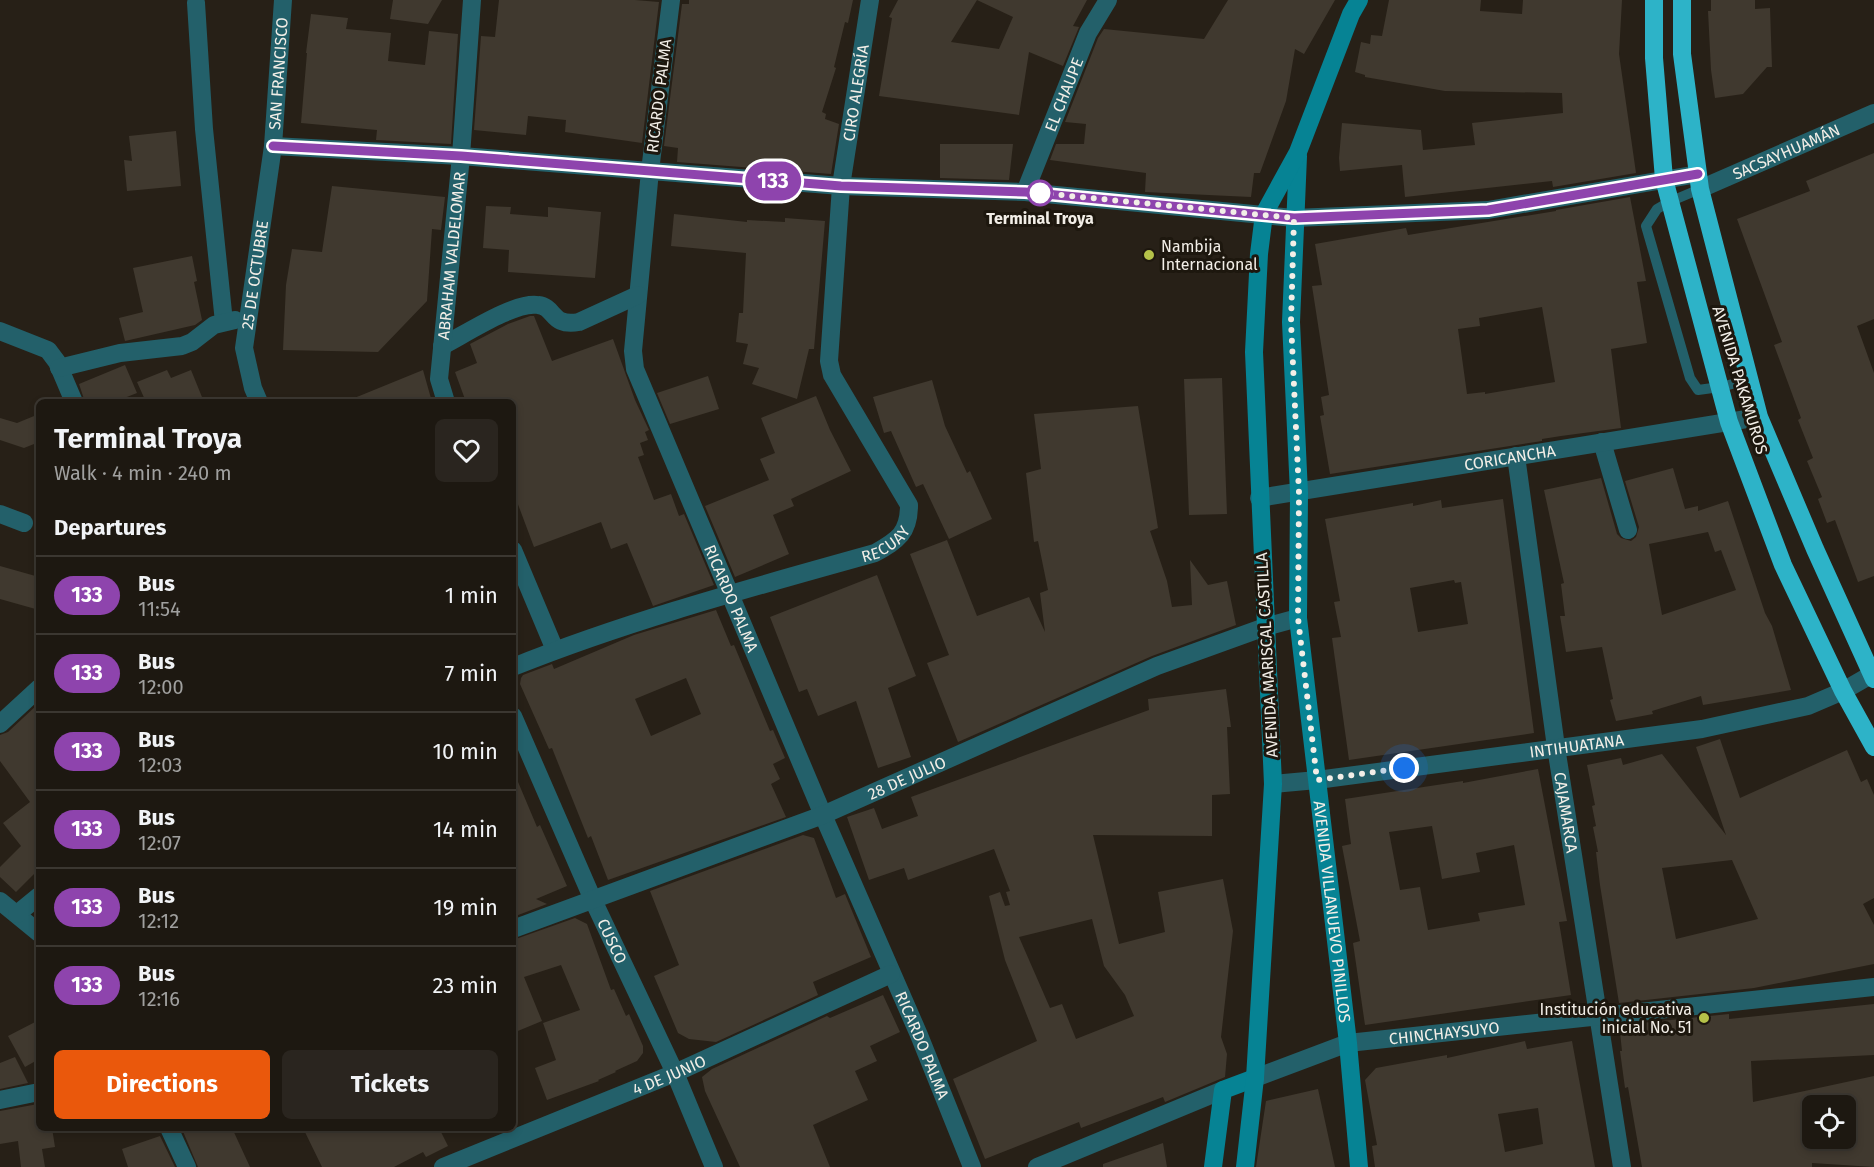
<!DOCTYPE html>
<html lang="en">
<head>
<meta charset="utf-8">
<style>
  :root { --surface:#1d1811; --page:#2a251f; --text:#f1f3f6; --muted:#a0a09f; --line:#3b3731; --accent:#ea580c }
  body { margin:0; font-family:"Fira Sans",sans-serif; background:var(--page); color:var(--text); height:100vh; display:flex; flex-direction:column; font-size:22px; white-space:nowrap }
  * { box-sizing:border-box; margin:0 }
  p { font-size:20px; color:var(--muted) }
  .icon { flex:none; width:33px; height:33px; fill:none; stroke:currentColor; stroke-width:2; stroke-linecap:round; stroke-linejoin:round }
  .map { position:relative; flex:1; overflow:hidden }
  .sheet { position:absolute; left:36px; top:399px; width:480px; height:732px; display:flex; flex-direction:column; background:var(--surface); border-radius:9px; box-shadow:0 3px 9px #0003,0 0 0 2px var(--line) }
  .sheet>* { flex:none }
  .badge { padding:0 12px; border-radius:20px; font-size:21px; line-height:39px }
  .controls { position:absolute; left:1802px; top:1095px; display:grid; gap:12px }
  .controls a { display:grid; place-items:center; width:54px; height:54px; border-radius:9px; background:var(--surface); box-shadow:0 3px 9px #0003,0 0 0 2px var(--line); font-size:30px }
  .you { position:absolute; width:30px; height:30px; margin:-15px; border:4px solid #fff; border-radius:50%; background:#1a73e8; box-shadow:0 0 0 9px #1a73e833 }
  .map>.badge { position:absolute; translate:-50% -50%; box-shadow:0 0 0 3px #fff }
  h2 { padding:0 18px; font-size:22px; line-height:54px }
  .round { display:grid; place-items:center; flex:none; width:63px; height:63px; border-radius:9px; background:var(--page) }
  .overview { display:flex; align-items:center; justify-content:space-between; height:102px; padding:0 18px }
  h1 { font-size:28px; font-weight:700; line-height:45px }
  .action { display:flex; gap:12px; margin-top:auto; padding:12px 18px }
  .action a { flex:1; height:69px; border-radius:9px; background:var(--accent); color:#fff; font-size:24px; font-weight:700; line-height:69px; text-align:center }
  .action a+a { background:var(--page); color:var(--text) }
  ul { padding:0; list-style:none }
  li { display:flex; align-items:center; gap:18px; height:78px; padding:0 18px; border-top:2px solid var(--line) }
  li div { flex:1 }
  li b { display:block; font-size:22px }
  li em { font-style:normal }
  li .badge { min-width:66px; font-weight:700; text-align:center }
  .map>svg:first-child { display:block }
  .building { fill:#40392f; fill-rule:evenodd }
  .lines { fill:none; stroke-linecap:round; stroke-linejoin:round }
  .lane { stroke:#23606a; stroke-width:10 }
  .street { stroke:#23606a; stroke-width:18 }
  .secondary { stroke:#068394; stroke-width:18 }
  .highway { stroke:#2db3c8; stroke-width:18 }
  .line-casing { stroke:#fff; stroke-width:14 }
  .line { stroke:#8e44ad; stroke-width:9 }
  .walk { stroke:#f2eee7; stroke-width:6; stroke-dasharray:0 10.8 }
  .stop-dot { fill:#fff; stroke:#8e44ad; stroke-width:3 }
  .poi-dot { fill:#b5c249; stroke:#1d170e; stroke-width:2 }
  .labels { text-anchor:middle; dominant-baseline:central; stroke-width:6; stroke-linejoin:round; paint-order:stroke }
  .street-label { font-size:16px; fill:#f2eee7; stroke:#1d170e }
  .stop-label { font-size:16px; font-weight:bold; fill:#f2eee7; stroke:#1d170e }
  .poi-label { font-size:16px; fill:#f2eee7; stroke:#1d170e; text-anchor:start }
</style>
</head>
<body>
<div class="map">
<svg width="1874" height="1167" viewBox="0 0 1874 1167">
  <rect width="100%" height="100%" fill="#272017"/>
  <!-- building -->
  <path class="building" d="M393,0H442L428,24L390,19Z
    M499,0H635L659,2L642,143L565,132L566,120L528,116L526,135L474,130L481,36L495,37Z
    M689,0H853L848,23L845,22L834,67L836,68L822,112L826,114L825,119L839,124L831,174L677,162L678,148L664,146L682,4H689Z
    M898,0H1087L1073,26L1079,27L1063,66L1029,52L1019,115L879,96L892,18L889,17ZM977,0L1013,17L999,49L951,42Z
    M1228,0H1335L1304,54L1295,49L1286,101L1260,173H1254L1251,197L1145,192L1146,173L1050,160L1056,144H1084L1086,124L1065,122L1098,38L1104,29L1204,39Z
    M1389,0H1481L1480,11L1522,14L1523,0H1622L1619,54L1636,173L1553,187L1552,181L1405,197L1402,165L1340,171L1339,158L1342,123L1421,130L1423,150L1475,145L1472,123L1563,113L1562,93L1445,91L1365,77V75L1355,72L1361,42L1370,44L1371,35L1382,36Z
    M1711,0H1755V9L1770,8L1772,67H1767L1743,94L1715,98L1711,70L1708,11H1711Z
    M311,14L348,18L346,29L391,33L388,61L425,65L429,31L458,34L451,144L376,140L377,130L301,123L307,53H306Z
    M176,131L181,186L127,191L124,160L132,161L129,136Z
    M940,144H1013L1009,180L940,178Z
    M1874,153V319L1857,326L1874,373V576L1858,582L1835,520L1827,523L1818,499L1822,497L1807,461L1813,458L1798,420L1801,418L1774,345L1782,342L1737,219L1810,191L1806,181Z
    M332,186L445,197L441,230L432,229L427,301L378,352L283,350L286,285L292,249L322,252Z
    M1630,197L1646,281L1637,282L1647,343L1611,349L1621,428L1561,436L1542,439V441L1330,474L1320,416L1324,415L1321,397L1329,395L1312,286L1322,285L1315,244L1406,228L1408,235L1556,211V210ZM1542,307L1555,382L1485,394V392L1467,394L1458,329L1480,326L1479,318Z
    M486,206L511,207L510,214L548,217V207L601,212L595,278L508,272L509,250L483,248Z
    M674,214L747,222V220L785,222V218L825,221L814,349H809L797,399L752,384L759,368L743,364L748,344L736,342L739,313H743L746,253L671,246Z
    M192,256L197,281L194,282L202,320L195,325L125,341L119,318L143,312L133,268Z
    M530,316H534L552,361L613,339L635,400L649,430L645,432L648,440L640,443L644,455L638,457L654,500L671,494L679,516L684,514L714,585L653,606L627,543L611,549L601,522L534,547L513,491V402H466L455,372L477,363L470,344L508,324Z
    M125,365L137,393L114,402H85L79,384Z
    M167,370L171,378L191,370L204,402H146L137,382Z
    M423,370L432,402H347V401Z
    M708,376L719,409L670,424L657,393Z
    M1222,378L1227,514L1189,515L1184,379Z
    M932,380L945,426L967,473L970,471L992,519L949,539L923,484L916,487L891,431L884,433L873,397Z
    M816,396L830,430L851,471L791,499L794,506L773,515L789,554L735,577L705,506L769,480L760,459L775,453L761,418Z
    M1138,406L1158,528L1150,531L1167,581L1172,607L1192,605L1190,560L1208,585L1227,581L1236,625L1152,656L958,742L927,663L949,655L910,554L947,540L977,616L1029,597L1045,632L1040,593L1048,590L1038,541L1034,542L1026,473L1041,469L1034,414Z
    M39,414V442L24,448L0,440V418L17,423Z
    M1673,468L1685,509L1698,506V511L1728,501L1765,613L1772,626L1791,690L1703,705L1701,696L1652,711L1653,714L1616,721L1610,700L1613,699L1602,647L1566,652L1560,616H1565L1561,584L1564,583L1544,490L1601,478L1617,534L1621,538L1631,541L1636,537L1639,527L1625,481ZM1708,532L1715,552L1721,550L1736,590L1662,615L1649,544Z
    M1503,499L1534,733L1349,760L1332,638L1341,637L1334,602L1340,601L1325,519L1413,503V506L1441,500L1442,508ZM1454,580L1455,583L1461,582L1468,624L1418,632L1410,588Z
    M0,566L39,577V610L0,599Z
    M877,575L916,676L888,688L911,757L878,768L856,701L818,716L807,689L799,692L770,617Z
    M716,610L731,646L734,645L770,731L773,730L785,758L773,764L780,779L771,784L786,817L608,880L591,836L588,838L552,748L549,749L520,684L521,678L523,675L552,664L554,669L634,635ZM686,678L701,714L651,736L635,699Z
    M1226,689L1231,727H1227L1230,794L1212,795V836L1093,835L1119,944L1165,932L1158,892L1223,879L1233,931L1221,1037L1227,1054L1225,1077L1165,1102L1163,1097L1081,1128L1079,1122L985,1159L953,1079L1037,1041L1005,960L989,896L1000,892L1005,906L1010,905L1006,892L1010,891L994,849L908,880L904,868L869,880L847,817L874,808L882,829L918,816L911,797L1149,710L1148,699ZM1092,919L1104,966L1125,995L1134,1016L1076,1039L1062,1004L1050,1008L1019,937Z
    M38,704L39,869L16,892L0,877V867L21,846L3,823L30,802L0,761V735L8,732Z
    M1720,739L1740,798L1847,750L1861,782L1867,779L1874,795V898L1863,904L1874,925V964L1754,988L1619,1003L1600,885L1596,852H1598L1593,827L1596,826L1592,806L1595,805L1587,765L1621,758L1623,765L1662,754L1726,835L1696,747ZM1732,860L1758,919L1676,939L1662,868Z
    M1538,769L1567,921L1559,922L1571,995L1365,1025L1353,943L1360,941L1342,846L1351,844L1345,799L1463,781V783ZM1432,826L1442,879L1480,872L1476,853L1514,845L1525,905L1478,913L1480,921L1428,930L1420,887L1400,890L1389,832Z
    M513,770L537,827L540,825L567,886L536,899L547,904L513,917Z
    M803,835L814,838L836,898L845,894L871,957L813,982L818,995L716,1042L689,1039L678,1033L654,976L679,965L650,891Z
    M575,918L587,924L611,990L614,989L626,1016L629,1014L643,1046V1053L637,1061L615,1071L616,1072L598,1080L599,1081L547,1100L535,1068L556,1060L543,1023L580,1010L561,965L524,977L542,1021L513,1033V940Z
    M883,995L900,1032L870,1046L877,1061L855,1071L868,1100L813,1125L830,1167H740L705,1091L702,1077L712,1069L827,1016L830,1018Z
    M1874,1004V1055L1751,1061L1753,1102L1874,1076V1167L1812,1163V1167H1642L1628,1087L1625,1088L1620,1051H1622L1620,1032H1623L1622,1025L1729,1014V1019ZM1812,1106H1845V1138H1812Z
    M39,1020V1059L25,1067L8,1036Z
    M1525,1041L1527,1049L1572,1041L1595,1167H1375L1372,1146L1377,1145L1365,1080L1376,1068L1447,1055V1058ZM1538,1108L1543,1144L1505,1152L1498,1114Z
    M15,1057L28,1083L0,1089V1063Z
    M1318,1089L1335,1167H1256L1266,1101Z
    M38,1104L39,1128H52L55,1147L42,1149L45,1167H21L18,1141L0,1144V1111Z
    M186,1128H232L250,1167H198L182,1129Z
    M303,1128H439L448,1146L426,1157L423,1152L394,1167H322Z
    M160,1136L175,1167H128L122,1149Z
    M1163,1143L1167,1167H1103V1164Z"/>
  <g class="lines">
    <!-- lane -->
    <path class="lane" d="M1700,189L1669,202L1657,209L1646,226L1690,378L1698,390L1720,387L1749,380"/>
    <!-- street -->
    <g class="street">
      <path id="s1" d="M671,0L650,171L633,351L635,369L823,815L919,1035L972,1167"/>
      <path d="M196,3L204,129L224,322"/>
      <path d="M273,146L461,156L841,186L1025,192L1294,218L1488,210L1698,174"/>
      <path id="s2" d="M1700,189L1874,113"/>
      <path id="s3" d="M1025,192L1088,33L1108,0"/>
      <path d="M0,331L48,350L57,362L74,402"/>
      <path d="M442,346C464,335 515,301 538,305C556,307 550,327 579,322L638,295"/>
      <path d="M59,368L120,353L182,346L192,342L214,325L235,320"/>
      <path id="s4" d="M259,402L253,388L244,348L273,146L283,0"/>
      <path id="s5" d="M446,402L439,379L461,156L472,0"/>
      <path d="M1602,442L1628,530"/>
      <path id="s6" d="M1516,456L1556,747L1622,1167"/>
      <path id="s7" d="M1259,498L1759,417"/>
      <path d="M0,514L24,523"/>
      <path d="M513,550L555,650"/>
      <path id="s8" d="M513,667C630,620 754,587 875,553C898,540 909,533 909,505L832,375L829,361L841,186L870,0"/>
      <path id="s9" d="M513,716L593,900L675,1073L714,1167"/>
      <path d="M0,724L39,688"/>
      <path id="s10" d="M1273,784L1317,780L1702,729L1808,706L1843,691L1874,673"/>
      <path d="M0,901L39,933"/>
      <path d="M17,914L39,896"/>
      <path id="s11" d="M513,929L823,815L1157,666L1265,627L1298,618"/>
      <path id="s12" d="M1255,1078L1348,1043L1874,987"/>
      <path d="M0,1100L39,1092"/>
      <path d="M169,1128L187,1167"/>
      <path id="s13" d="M443,1167L675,1073L891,974"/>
      <path d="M1037,1167L1223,1090"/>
    </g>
    <!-- secondary -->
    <g class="secondary">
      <path id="s14" d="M1298,156L1291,322L1299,493L1298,618L1348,1043L1359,1167"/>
      <path d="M1213,1167L1223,1090L1255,1078"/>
      <path d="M1245,1167L1255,1078L1273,784L1254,352L1259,254L1264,214L1298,152L1351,14L1359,0"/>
    </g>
    <!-- highway -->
    <path class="highway" d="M1654,0V58L1664,179L1729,422L1783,565L1843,691L1874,747
      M1682,0V54L1700,189L1759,417L1815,549L1874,679"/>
  </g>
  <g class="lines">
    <defs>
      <path id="line" d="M273,146L461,156L841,186L1025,192L1294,218L1488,210L1698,174"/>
    </defs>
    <!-- line casing -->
    <use href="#line" class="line-casing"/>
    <!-- line -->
    <use href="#line" class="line"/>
    <!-- walk -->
    <path class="walk" d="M1040,193L1294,218L1291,322L1299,493L1298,618L1317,780L1404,768"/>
  </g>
  <!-- markers -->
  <circle class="stop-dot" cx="1040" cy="193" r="12"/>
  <g class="poi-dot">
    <circle cx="1149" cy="255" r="6"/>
    <circle cx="1704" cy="1018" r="6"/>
  </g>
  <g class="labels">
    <!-- street labels -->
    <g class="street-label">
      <text stroke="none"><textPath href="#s4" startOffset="333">SAN FRANCISCO</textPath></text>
      <text stroke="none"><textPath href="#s8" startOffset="878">CIRO ALEGRÍA</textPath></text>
      <text stroke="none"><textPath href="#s3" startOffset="105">EL CHAUPE</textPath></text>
      <text transform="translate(659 96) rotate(-83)">RICARDO PALMA</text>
      <text stroke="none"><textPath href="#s2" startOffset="94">SACSAYHUAMÁN</textPath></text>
      <text stroke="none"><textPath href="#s5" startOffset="148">ABRAHAM VALDELOMAR</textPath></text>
      <text stroke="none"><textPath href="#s4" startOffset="130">25 DE OCTUBRE</textPath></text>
      <text transform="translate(1740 380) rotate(73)">AVENIDA PAKAMUROS</text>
      <text stroke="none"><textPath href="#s7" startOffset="254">CORICANCHA</textPath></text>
      <text stroke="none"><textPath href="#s8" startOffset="393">RECUAY</textPath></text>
      <text stroke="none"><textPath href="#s1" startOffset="620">RICARDO PALMA</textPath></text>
      <text transform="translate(1267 655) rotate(-93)">AVENIDA MARISCAL CASTILLA</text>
      <text stroke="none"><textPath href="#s10" startOffset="306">INTIHUATANA</textPath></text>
      <text stroke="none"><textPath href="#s11" startOffset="422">28 DE JULIO</textPath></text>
      <text stroke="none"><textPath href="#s6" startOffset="360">CAJAMARCA</textPath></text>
      <text stroke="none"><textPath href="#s14" startOffset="758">AVENIDA VILLANUEVO PINILLOS</textPath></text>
      <text stroke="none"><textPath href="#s9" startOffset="246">CUSCO</textPath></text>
      <text stroke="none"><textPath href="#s12" startOffset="196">CHINCHAYSUYO</textPath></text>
      <text stroke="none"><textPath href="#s1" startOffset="1106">RICARDO PALMA</textPath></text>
      <text stroke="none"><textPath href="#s13" startOffset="244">4 DE JUNIO</textPath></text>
    </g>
    <!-- stop labels -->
    <g class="stop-label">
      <text x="1040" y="218">Terminal Troya</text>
    </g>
    <!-- poi labels -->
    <g class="poi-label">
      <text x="1161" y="246">Nambija<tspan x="1161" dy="18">Internacional</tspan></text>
      <text x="1692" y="1009" text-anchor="end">Institución educativa<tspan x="1692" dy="18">inicial No. 51</tspan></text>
    </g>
  </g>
</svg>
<div class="controls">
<a><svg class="icon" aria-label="locate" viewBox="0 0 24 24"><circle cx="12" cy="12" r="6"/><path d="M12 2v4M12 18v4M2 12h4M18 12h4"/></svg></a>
</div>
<div class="you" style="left:1404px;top:768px"></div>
<b class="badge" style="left:773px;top:181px;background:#8e44ad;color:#fff">133</b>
<section class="sheet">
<div class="overview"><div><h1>Terminal Troya</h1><p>Walk · 4 min · 240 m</p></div><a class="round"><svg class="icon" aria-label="heart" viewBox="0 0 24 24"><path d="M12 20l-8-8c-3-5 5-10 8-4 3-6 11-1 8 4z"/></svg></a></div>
<h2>Departures</h2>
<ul>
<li><span class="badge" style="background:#8e44ad;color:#fff">133</span><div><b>Bus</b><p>11:54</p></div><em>1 min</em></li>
<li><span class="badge" style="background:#8e44ad;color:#fff">133</span><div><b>Bus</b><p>12:00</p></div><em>7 min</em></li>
<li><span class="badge" style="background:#8e44ad;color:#fff">133</span><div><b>Bus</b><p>12:03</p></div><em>10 min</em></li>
<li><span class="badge" style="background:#8e44ad;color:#fff">133</span><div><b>Bus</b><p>12:07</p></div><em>14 min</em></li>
<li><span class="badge" style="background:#8e44ad;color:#fff">133</span><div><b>Bus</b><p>12:12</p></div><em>19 min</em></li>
<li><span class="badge" style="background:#8e44ad;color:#fff">133</span><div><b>Bus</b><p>12:16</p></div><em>23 min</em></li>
</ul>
<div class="action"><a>Directions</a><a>Tickets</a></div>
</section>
</div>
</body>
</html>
